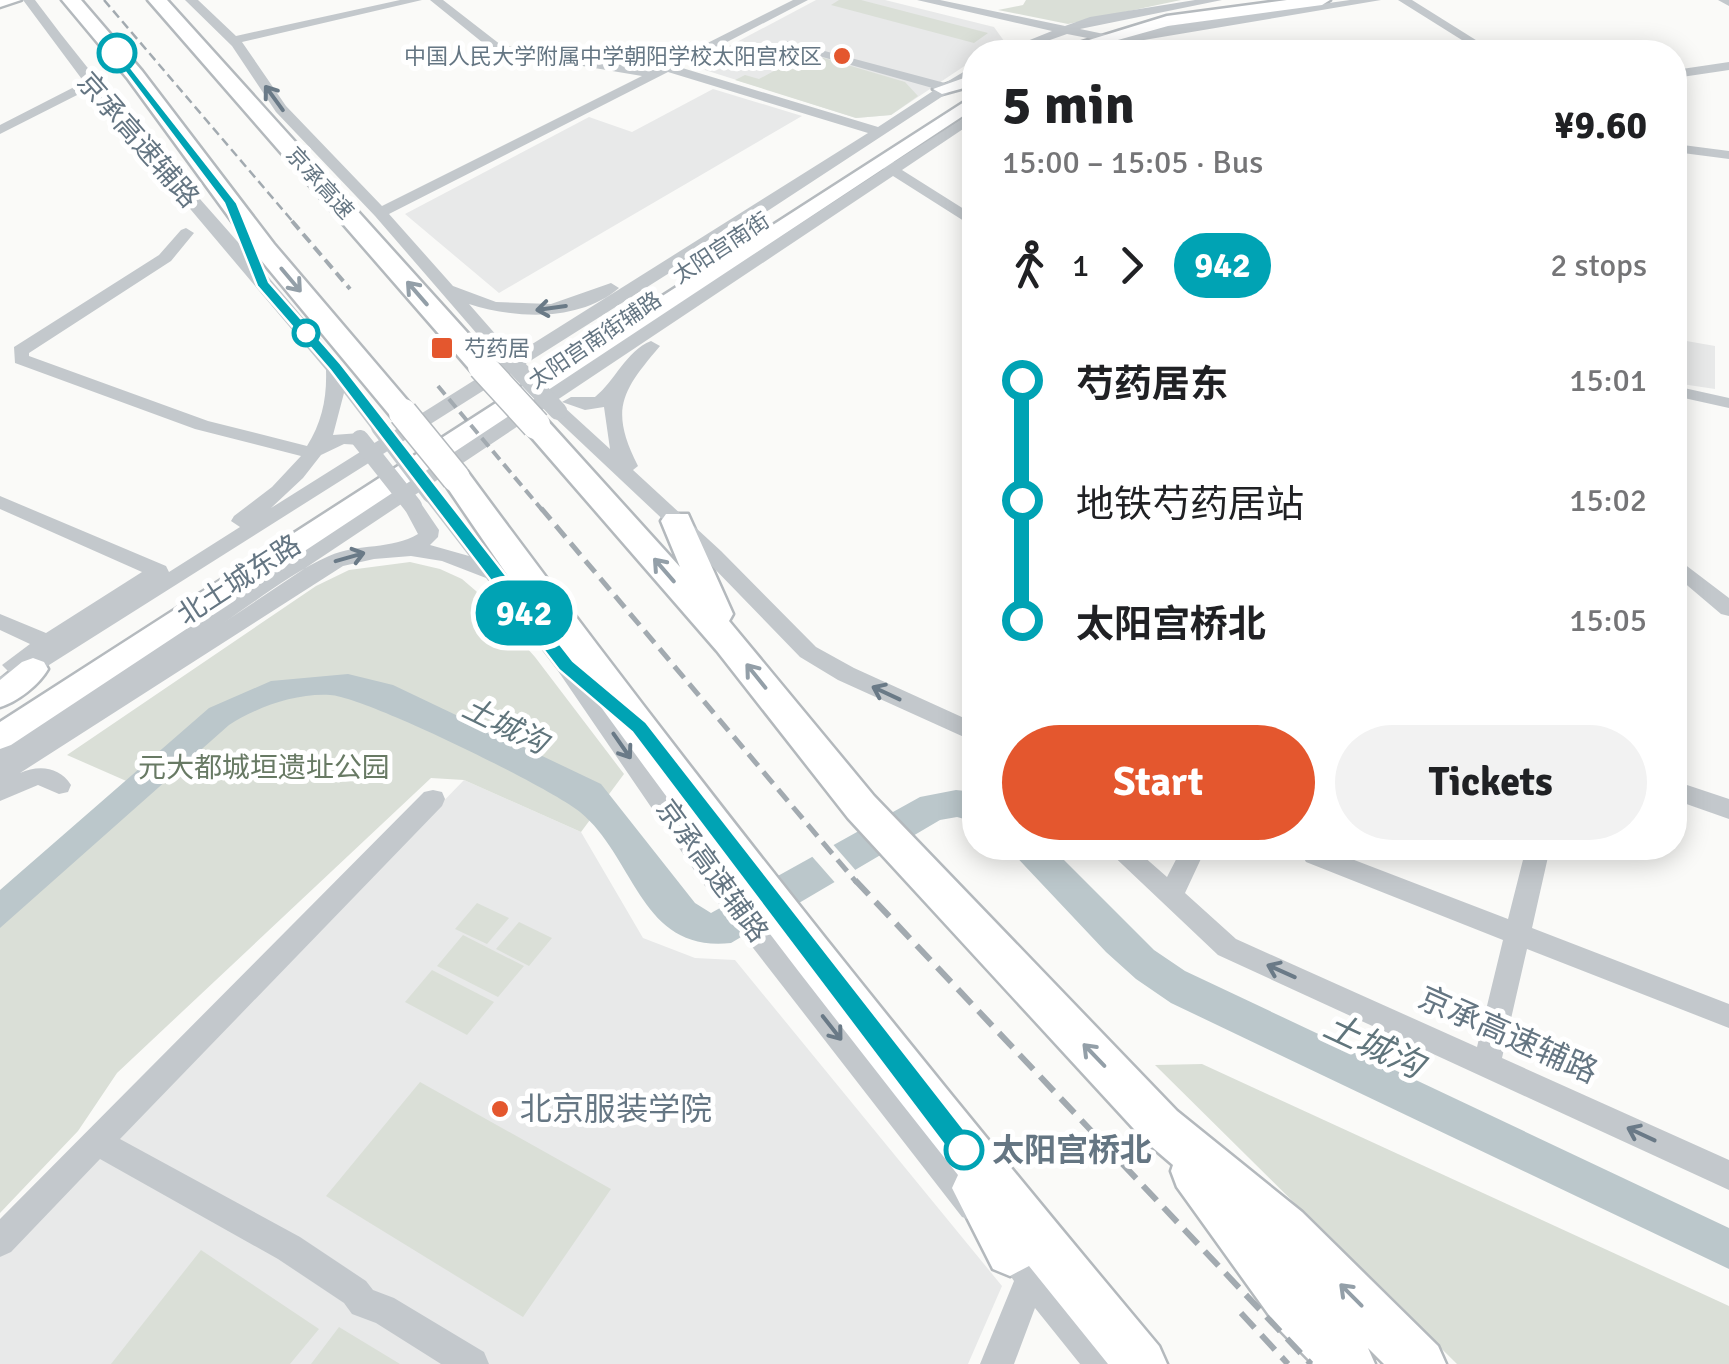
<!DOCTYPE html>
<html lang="en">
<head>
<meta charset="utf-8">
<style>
  :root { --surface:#fff; --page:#f2f2f2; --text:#202124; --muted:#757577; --accent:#e4572e }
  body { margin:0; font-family:Signika,"Noto Sans SC",sans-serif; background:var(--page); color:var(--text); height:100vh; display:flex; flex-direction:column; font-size:38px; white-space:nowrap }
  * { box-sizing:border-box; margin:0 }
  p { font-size:32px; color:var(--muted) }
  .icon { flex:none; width:55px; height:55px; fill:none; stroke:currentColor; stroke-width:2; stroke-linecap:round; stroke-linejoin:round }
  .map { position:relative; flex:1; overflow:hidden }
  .panel { position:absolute; left:962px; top:40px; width:725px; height:820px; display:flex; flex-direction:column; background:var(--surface); border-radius:40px; box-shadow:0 5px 25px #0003 }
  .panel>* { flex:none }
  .badge { padding:0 20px; border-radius:32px; font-size:35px; line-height:65px }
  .map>.badge { position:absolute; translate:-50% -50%; box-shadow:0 0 0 5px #fff }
  .legs { display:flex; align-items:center; gap:15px; height:110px; padding:0 40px; font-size:32px }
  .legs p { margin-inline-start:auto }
  .summary { display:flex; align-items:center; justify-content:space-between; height:170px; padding:0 40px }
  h1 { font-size:55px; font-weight:700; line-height:75px }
  .cta { display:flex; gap:20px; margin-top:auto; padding:20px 40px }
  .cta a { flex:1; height:115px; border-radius:60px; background:var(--accent); color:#fff; font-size:40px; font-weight:700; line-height:115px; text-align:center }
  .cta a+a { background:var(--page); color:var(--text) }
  ul { padding:0 40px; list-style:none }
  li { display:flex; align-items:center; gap:35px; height:120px; font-size:38px }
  li i { display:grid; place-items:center; width:15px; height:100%; margin:0 12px; background:currentColor }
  li i::after { content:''; width:25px; height:25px; margin:-12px; border:8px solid; border-radius:50%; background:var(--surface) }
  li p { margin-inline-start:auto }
  li:first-child i { background:linear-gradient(#0000 50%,currentColor 0) }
  li:last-child i { background:linear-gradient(currentColor 50%,#0000 0) }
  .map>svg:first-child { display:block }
  .built { fill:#e8e9e9 }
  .green { fill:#dadfd7 }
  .water { fill:#bbc7cb }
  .pier { fill:#fafaf8 }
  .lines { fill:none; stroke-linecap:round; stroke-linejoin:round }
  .major-casing { stroke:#b5babe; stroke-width:5 }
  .highway-casing { stroke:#b4b9bd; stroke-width:5 }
  .minor { fill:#c3c8cc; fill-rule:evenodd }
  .major { fill:#fff; fill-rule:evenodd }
  .highway { fill:#fff; fill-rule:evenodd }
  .rail-far3 { stroke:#a2aab0; stroke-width:2.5; stroke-dasharray:9 5; stroke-linecap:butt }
  .rail-far2 { stroke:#a2aab0; stroke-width:4; stroke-dasharray:11 6; stroke-linecap:butt }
  .rail-far1 { stroke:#a2aab0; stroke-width:5; stroke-dasharray:15 8; stroke-linecap:butt }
  .rail { stroke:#a2aab0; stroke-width:6; stroke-dasharray:20 10; stroke-linecap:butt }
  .highway-bridge-casing { stroke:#b4b9bd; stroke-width:31; stroke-linecap:butt }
  .minor-bridge { stroke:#c3c8cc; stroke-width:18 }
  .highway-bridge { stroke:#fff; stroke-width:28 }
  .oneway { stroke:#6a7a87 }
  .oneway2 { stroke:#939fa8 }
  .line-1 { fill:#00a3b4; stroke:#fff; stroke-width:2.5 }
  .stop-1-dot { fill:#fff; stroke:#00a3b4; stroke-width:5 }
  .poi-dot { fill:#e4572e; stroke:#fff; stroke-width:4 }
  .labels { text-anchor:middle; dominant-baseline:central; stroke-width:10; stroke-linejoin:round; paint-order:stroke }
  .far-poi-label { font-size:22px; fill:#657683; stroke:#fff; text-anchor:end }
  .far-street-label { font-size:22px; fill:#657683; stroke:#fff }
  .street-label { font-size:28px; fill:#657683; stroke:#fff }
  .park-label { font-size:28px; fill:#687a64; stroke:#fff }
  .water-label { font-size:30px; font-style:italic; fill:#60757c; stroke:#fff }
  .near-street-label { font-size:32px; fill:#657683; stroke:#fff }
  .near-poi-label { font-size:32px; fill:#657683; stroke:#fff; text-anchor:start }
  .near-stop-label { font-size:32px; font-weight:bold; fill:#657683; stroke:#fff; text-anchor:start }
  .near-water-label { font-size:35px; font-style:italic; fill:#60757c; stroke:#fff }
</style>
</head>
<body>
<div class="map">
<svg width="1729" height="1364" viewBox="0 0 1729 1364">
  <rect width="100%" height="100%" fill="#fafaf8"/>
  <!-- built -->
  <path class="built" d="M816,0H885L994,27L1004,41L985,52H975V59L891,115L856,118L705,70L703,60Z
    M713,89L802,116L499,293L405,214L589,117L632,132Z
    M1675,339L1715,346V389L1675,383Z
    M464,780L581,832L643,938L695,958L735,960L1002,1286L968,1364H0V1257Z"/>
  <!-- green -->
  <path class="green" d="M839,0H861L988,33L974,43L831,5Z
    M1026,0H1181L1068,24L998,10L1023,5Z
    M807,53L905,82L918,96L891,115L856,118L735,80L745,75L759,79Z
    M410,562L440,569L462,579L476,591L535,657L624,774L581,832L464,780L431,778L117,1073L78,1131L0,1213V911L140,787L67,755L316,586L349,570Z
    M477,903L509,918L487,944L455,929Z
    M519,922L552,938L529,966L496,949Z
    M463,935L524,966L498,997L437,966Z
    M432,970L494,1002L467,1035L405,1002Z
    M1202,1064L1729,1306V1364H1457L1155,1065Z
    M420,1082L611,1189L523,1317L326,1196Z
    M201,1250L319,1329L290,1364H111Z
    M339,1327L400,1364H311Z"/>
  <!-- water -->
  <path class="water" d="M348,674L393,685L601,784L695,903L711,913L920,797L956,790L975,792V822L957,817L940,820L731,943C640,953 636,858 580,812C549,787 366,697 330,695C296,693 257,707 229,725L0,928V890L209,708L271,681Z
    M1008,848H1052L1154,950L1185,971L1729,1228V1269L1171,1003L1136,979L1106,952Z"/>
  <!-- pier -->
  <path class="pier" d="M830,841L858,873L838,886L809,853Z"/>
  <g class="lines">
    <defs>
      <path id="major" d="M0,0H21L0,7Z
        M1287,0H1330L1322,5L1168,26L1075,52H1050L1167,16Z
        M975,74V85L942,94L933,89Z
        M975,95V108L11,745L0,749V722Z
        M33,658L44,662L48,669C39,685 17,702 0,707V680L22,662Z"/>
      <path id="highway" d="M62,0H81L142,71L274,244L413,407L417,413L413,419H393L256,254L128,79Z
        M148,0H167L492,360L496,366L492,372H472Z
        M536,416L546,419L680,567L661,521L666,514H688L733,614L729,621L874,796L1177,1111L1302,1212L1438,1346L1446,1364H1384L1368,1348L1375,1364H1313L1279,1329L1177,1187L1171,1171L1173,1165L1145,1141L848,818L717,651L526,431L522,425L526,419Z
        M456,469L467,471C688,771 920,1061 1159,1346L1167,1364H1108L1029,1266L1010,1276L993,1269L952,1188L958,1175C779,949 602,718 441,478L445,471Z"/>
    </defs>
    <!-- major casing -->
    <use href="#major" class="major-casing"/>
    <!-- highway casing -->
    <use href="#highway" class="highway-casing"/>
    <!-- minor -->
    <path class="minor" d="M23,0H35C145,149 281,278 389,427L380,433L373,431L344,393L333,435L360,433L369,439L360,445L344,444L321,455L303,478L271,508L868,133L668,72L389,214L453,286L496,302L551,304L611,283L619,288C579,322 516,319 469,304L512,353L503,358L497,357L375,216L276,112L232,46L185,0H198L236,36L400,0H422L242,42L286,106L382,206L642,76L493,51L430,0H443L501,45L654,70L793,0H808L679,67L878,127L936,89L787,47V41L945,83L975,65V75L769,210L0,696V677L9,672L2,665L30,644L0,630V614L46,633L142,572L0,509V496L166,566L169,572L240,527L231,521L234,516L272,487L301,456L195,429L15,363L14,347L159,255L181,230L186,228L194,233L171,261L29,353V356L208,421L307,446C322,422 327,398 326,370L89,89L0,134V125L84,82Z
      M917,0H940L1065,26L1090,17L1195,0H1222L1080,29L1123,38L1160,27L1350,0H1381L1138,41L1178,52L1123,46L1100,52H1082L1108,42L1067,34L1016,52H1000L1052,31Z
      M1398,0H1412L1495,52H1481Z
      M1718,0H1729V6Z
      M1729,62V70L1675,78V70Z
      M975,111V121L902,170L975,216V228L893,176L223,623C257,601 292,572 329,556C358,543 392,550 418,534L403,506L406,502H420L439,530L438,537L430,545L469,556L421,494L424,490H438L574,659L723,872L984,1195L988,1206L984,1217L973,1221L962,1217L705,886L558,671L486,578L442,561L411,556L374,559L343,566L20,773C38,765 59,766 71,785L68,792L59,794L38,785L0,801V742L97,684L884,169L877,160L879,157H889L894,162Z
      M1675,144L1729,151V159L1675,152Z
      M651,341L660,346C622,391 609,409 638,466L633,470L721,551L816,647L854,668L975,723V742L838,680L800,657L707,561L552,415V407H564L610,449L604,407L585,410L562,402L571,397H595C615,381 626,351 651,341Z
      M1675,386L1729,398V408L1675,396Z
      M1675,557L1729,598V616L1721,614L1675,575Z
      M1675,781L1729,799V819L1675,800Z
      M433,790L442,792L445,799L442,806L120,1139L300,1237L366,1281L373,1290L394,1298L484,1352L489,1364H441L376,1323L352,1314L344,1303L278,1259L100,1159L11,1252L0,1257V1219L424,792Z
      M1105,848H1134L1167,877L1182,848H1206L1185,893L1236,939L1477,1047L1503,940L1306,862L1302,855L1306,848H1323L1508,919L1526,848H1550L1532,928L1729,1004V1028L1527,949L1502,1058L1729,1160V1190L1218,955Z
      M1006,1230L1017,1235L1113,1352L1118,1364H1080L1035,1308L1014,1364H980L1014,1281L990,1246L995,1235Z"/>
    <!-- major -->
    <use href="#major" class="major"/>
    <!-- highway -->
    <use href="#highway" class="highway"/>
    <!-- rail-far3 -->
    <path class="rail-far3" d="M104,0L294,223"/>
    <!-- rail-far2 -->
    <path class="rail-far2" d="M292,221L350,289
      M438,386L543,511"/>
    <!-- rail-far1 -->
    <path class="rail-far1" d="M541,508L857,883"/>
    <!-- rail -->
    <path class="rail" d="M855,880L1311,1364
      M1241,1313L1288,1364"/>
    <defs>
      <path id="highway-bridge" d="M482,366L536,425
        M403,413L456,478"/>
    </defs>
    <!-- highway-bridge casing -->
    <use href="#highway-bridge" class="highway-bridge-casing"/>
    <!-- minor-bridge -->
    <path class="minor-bridge" d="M503,353L558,411
      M380,427L431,494
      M360,439L413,506"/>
    <!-- highway-bridge -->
    <use href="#highway-bridge" class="highway-bridge"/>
  </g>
  <!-- one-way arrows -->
  <defs><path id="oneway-shaft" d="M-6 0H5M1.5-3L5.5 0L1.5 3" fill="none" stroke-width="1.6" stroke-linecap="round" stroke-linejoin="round" transform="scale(2.5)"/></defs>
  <g class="oneway">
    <use href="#oneway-shaft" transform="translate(274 98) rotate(-126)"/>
    <use href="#oneway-shaft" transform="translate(551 308) rotate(172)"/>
    <use href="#oneway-shaft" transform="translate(350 557) rotate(-16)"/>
    <use href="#oneway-shaft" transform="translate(886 693) rotate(-155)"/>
    <use href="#oneway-shaft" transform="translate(622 746) rotate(55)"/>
    <use href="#oneway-shaft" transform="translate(1281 971) rotate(-156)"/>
    <use href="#oneway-shaft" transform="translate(832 1028) rotate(52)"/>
    <use href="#oneway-shaft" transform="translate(1641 1134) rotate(-155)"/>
  </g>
  <g class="oneway2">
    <use href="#oneway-shaft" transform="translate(291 280) rotate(50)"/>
    <use href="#oneway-shaft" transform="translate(417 293) rotate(-131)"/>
    <use href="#oneway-shaft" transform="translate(664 570) rotate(-131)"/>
    <use href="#oneway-shaft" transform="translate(756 676) rotate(-129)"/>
    <use href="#oneway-shaft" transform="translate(1094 1055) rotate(-134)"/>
    <use href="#oneway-shaft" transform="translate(1351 1295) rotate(-135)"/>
  </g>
  <!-- line-1 -->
  <path class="line-1" d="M117,50L237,203L269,282L341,364L573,661L646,722L973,1141L976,1150L973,1158L964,1162L954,1158L632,732L559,670L330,370L257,286L224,203L113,56Z"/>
  <!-- markers -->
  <g class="stop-1-dot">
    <circle cx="117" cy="53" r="18"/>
    <circle cx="306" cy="333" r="12"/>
    <circle cx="964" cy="1150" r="18"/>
  </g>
  <g class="poi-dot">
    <circle cx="842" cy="56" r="10"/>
    <rect x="430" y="336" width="24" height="24" rx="5"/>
    <circle cx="500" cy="1109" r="10"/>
  </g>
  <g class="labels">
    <!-- far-poi labels -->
    <g class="far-poi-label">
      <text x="822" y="56">中国人民大学附属中学朝阳学校太阳宫校区</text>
      <text x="464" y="348" text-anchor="start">芍药居</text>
    </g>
    <!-- far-street labels -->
    <g class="far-street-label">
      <text transform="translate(320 183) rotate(48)">京承高速</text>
      <text transform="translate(721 248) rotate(-33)">太阳宫南街</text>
      <text transform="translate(595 340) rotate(-34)">太阳宫南街辅路</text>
    </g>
    <!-- street labels -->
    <g class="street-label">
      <text transform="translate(138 140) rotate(49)">京承高速辅路</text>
      <text transform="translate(239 580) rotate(-33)">北土城东路</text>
      <text transform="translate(712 871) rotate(54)">京承高速辅路</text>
    </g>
    <!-- park labels -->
    <g class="park-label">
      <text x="264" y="768">元大都城垣遗址公园</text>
    </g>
    <!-- water labels -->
    <g class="water-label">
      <text transform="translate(505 726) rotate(26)">土城沟</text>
    </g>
    <!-- near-street labels -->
    <g class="near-street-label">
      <text transform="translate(1508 1035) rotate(24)">京承高速辅路</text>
    </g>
    <!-- near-poi labels -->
    <g class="near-poi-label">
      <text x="520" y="1109">北京服装学院</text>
    </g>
    <!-- near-stop labels -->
    <g class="near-stop-label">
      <text x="992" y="1150">太阳宫桥北</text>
    </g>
    <!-- near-water labels -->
    <g class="near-water-label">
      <text transform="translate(1374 1046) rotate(25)">土城沟</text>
    </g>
  </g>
</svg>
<b class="badge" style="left:524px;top:613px;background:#00a3b4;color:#fff">942</b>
<section class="panel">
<div class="summary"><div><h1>5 min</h1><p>15:00 – 15:05 · Bus</p></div><b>¥9.60</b></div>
<div class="legs"><svg class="icon" aria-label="walk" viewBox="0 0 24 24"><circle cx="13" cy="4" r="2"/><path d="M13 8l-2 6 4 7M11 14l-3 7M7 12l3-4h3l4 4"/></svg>1<svg class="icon" aria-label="forward" viewBox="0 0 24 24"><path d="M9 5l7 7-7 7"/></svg><b class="badge" style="background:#00a3b4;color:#fff">942</b><p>2 stops</p></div>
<ul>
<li><i style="color:#00a3b4"></i><b>芍药居东</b><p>15:01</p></li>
<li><i style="color:#00a3b4"></i><span>地铁芍药居站</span><p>15:02</p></li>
<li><i style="color:#00a3b4"></i><b>太阳宫桥北</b><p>15:05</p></li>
</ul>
<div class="cta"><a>Start</a><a>Tickets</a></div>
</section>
</div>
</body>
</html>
